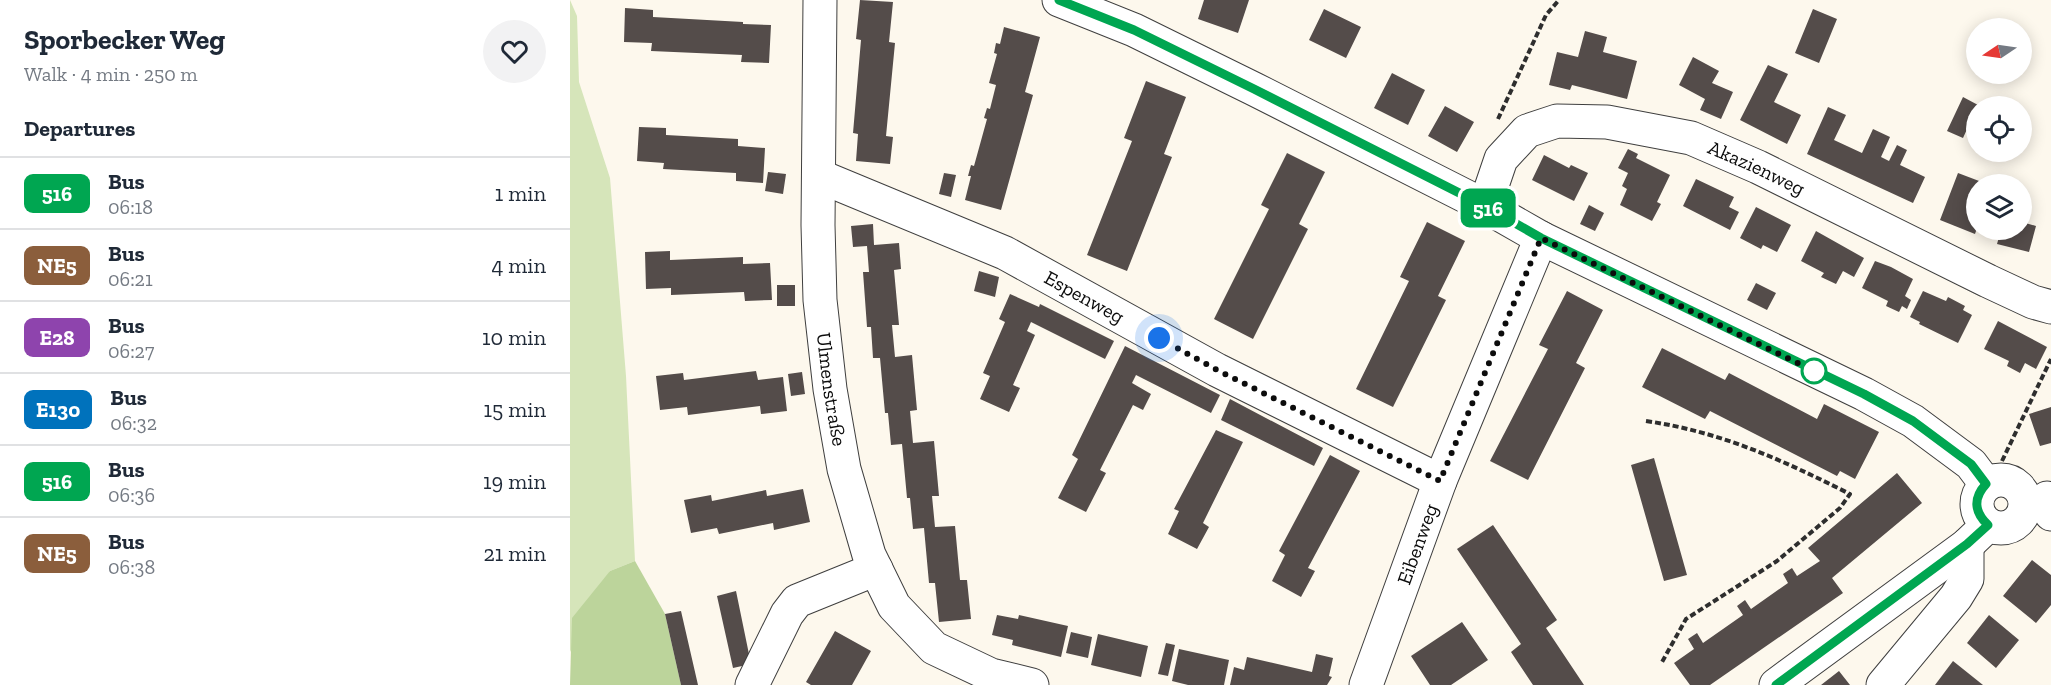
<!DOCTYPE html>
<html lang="en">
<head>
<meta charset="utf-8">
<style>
  :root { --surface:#fff; --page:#f2f2f3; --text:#1f2937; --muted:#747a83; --line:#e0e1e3 }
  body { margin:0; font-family:"Zilla Slab",serif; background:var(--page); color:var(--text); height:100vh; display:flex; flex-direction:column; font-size:22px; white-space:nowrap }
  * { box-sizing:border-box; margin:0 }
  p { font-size:20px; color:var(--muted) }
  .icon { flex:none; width:33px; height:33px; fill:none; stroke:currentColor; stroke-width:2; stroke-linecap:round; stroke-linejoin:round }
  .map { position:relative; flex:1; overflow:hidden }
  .side { display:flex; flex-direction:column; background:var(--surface); width:570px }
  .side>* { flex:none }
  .badge { padding:0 12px; border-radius:9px; font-size:21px; line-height:39px }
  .needle { width:39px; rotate:257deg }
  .buttons { position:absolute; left:1396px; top:18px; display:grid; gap:12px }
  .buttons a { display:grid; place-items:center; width:66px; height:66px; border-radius:50%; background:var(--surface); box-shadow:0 3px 15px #0003; font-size:30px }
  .you { position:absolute; width:30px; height:30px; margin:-15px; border:4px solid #fff; border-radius:50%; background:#1a73e8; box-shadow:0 0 0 9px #1a73e833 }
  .map>.badge { position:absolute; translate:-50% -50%; box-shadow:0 0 0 3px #fff }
  h2 { padding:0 24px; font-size:22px; line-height:54px }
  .round { display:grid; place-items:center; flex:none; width:63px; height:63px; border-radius:32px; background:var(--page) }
  .overview { display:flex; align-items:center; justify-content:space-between; height:102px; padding:0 24px }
  h1 { font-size:28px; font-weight:700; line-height:45px }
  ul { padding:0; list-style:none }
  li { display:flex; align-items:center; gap:18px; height:72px; padding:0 24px; border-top:2px solid var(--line) }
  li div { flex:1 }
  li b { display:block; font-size:22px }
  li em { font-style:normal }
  li .badge { min-width:66px; font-weight:700; text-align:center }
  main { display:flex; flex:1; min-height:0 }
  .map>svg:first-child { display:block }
  .green { fill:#d6e5ba }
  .forest { fill:#bcd49b }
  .building { fill:#544c4a }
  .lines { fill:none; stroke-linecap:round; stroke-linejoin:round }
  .minor-casing { stroke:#3f3f3f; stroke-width:35 }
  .path { stroke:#2e2e2e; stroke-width:4; stroke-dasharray:6 3; stroke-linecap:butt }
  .minor { stroke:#fff; stroke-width:33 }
  .line-casing { stroke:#fff; stroke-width:14 }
  .line { stroke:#00a651; stroke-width:9 }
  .walk { stroke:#0c0c0c; stroke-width:6; stroke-dasharray:0 10.8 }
  .stop-dot { fill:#fff; stroke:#00a651; stroke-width:3 }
  .labels { text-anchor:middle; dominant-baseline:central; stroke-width:6; stroke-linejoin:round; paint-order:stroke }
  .street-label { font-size:20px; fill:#0c0c0c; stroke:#fff }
</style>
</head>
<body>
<main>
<section class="side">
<div class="overview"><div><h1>Sporbecker Weg</h1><p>Walk · 4 min · 250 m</p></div><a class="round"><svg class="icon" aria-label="heart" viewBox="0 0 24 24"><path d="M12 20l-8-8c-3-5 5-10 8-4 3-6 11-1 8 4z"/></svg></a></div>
<h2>Departures</h2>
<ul>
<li><span class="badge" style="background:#00a651;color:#fff">516</span><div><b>Bus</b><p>06:18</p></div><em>1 min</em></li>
<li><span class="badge" style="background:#8b5e3c;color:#fff">NE5</span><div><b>Bus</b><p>06:21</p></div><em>4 min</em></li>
<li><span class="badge" style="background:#8e44ad;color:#fff">E28</span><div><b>Bus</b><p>06:27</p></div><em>10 min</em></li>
<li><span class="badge" style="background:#0072bc;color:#fff">E130</span><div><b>Bus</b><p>06:32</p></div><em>15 min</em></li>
<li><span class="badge" style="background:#00a651;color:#fff">516</span><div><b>Bus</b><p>06:36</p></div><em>19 min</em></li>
<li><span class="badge" style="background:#8b5e3c;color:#fff">NE5</span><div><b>Bus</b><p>06:38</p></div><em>21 min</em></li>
</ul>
</section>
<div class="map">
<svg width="1481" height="685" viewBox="0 0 1481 685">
  <rect width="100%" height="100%" fill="#fdf8ed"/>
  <!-- green -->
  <path class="green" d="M0,0L7,16L9,82L40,178L56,376L65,561L40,571L0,652Z"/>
  <!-- forest -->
  <path class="forest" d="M65,561L95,614L111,685H0L2,618L40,571Z"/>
  <!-- building -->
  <path class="building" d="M290,0L323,2L319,42L325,43L316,136L323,137L320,164L286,161L288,134L283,133L291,40L286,39Z
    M634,0H679L668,33L628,19Z
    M55,8L83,10V17L173,22V24L201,25L199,63L171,62L172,55L81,51L82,43L54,42Z
    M754,9L791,27L776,58L739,40Z
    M1243,9L1267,19L1249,63L1225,53Z
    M434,27L470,37L455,92L463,95L431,210L395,200L401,176H398L401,165L404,166L417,119L414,118L417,108L420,109L426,85L419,83L427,54L424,53L426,43L430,44Z
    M1015,31L1037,37L1033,52L1067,61L1057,99L1002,85L1000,90L979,85L987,52L1008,57Z
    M1123,57L1149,71L1142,83L1163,92L1151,119L1130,110L1135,99L1109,85Z
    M1198,65L1218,74L1204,102L1231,115L1217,144L1170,120Z
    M822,73L855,90L838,125L804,108Z
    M576,81L616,97L594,154L602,157L557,271L517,255L562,141L554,138Z
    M1393,97L1408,105L1393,138L1377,131Z
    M875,106L904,122L887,152L858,136Z
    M1258,107L1276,115L1264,140L1292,153L1303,129L1320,137L1311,157L1319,161L1327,145L1337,150L1330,165L1355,177L1343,203L1237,154Z
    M69,127L96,128V135L168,139V146L195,148L193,183L166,181V173L93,169L94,163L67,161Z
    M1058,149L1068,154L1066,158L1100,175L1087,202L1091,204L1082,221L1050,205L1057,189L1052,186L1058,173L1048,168Z
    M717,153L755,172L729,224L738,229L683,339L644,319L699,209L691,205Z
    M974,155L999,168L1001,165L1018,173L1004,201L962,180Z
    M198,172L216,174L213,194L195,191Z
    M374,173L386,175L381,197L369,194Z
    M1388,173L1417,184H1407V228L1405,234L1370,220Z
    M1126,179L1164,197L1159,207L1169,212L1160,230L1113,206Z
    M1019,205L1034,213L1025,231L1010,224Z
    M1186,207L1221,225L1207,252L1193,245L1191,249L1170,238Z
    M857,222L895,241L868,296L876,300L823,407L786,389L839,281L830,277Z
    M1452,222L1466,226L1459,252L1427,244L1431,230H1452Z
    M303,224L304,245L329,243L331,269L324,270L329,325H322L325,357L342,355L347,410L340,411L343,443L364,441L369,496H362L365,527L385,526L390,580H397L401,619L369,622L365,583H359L354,528L343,529L340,498H337L332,444L321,445L318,413H315L310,358H303L301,327H297L293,272H299L297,246L283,247L281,226Z
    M1246,231L1294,258L1284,277L1273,271L1266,284L1251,277L1254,273L1231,261Z
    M100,251V260L173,257V264L200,263L202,300L175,301L174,292L101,295V288L76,289L75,252Z
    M1305,261L1321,267L1343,279L1335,296L1341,300L1337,309L1332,306L1329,312L1316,306L1318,301L1292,288Z
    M409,271L429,277L425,297L404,291Z
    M1186,283L1206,293L1197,310L1177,300Z
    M207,285H225V306H207Z
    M997,291L1033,310L1006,363L1015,368L958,480L920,461L978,349L969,345Z
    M1353,291L1376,301L1378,297L1395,306L1393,310L1402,315L1388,343L1349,324L1350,322L1340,317Z
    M440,294L469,307L470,304L544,341L535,359L461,322L457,331L465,335L443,385L450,388L439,412L410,399L420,376L413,373L435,322L429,319Z
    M1428,321L1477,347L1466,369L1455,363L1450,373L1437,366L1439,361L1414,349Z
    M555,346L650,395L641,413L566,375L562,383L581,394L573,410L563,405L530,470L536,473L516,512L488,498L508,459L502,455Z
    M1092,348L1155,380L1159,373L1247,419L1254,404L1309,432L1285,479L1270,471L1267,476L1140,411L1135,419L1072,387Z
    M186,371L188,380L213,377L217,411L191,414L190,406L118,415L117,407L90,410L86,376L113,373L114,380Z
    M232,372L235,394L221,396L218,374Z
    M660,399L753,448L744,466L651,420Z
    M1481,407V443L1470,446L1459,414Z
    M646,430L673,442L633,523L639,527L627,549L598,534L609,511L604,509Z
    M760,455L790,471L738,568L745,571L731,597L702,581L715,555L709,551Z
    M1084,458L1117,575L1094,581L1061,465Z
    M1327,473L1352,503L1262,578L1273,593L1140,685H1120L1104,663L1124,649L1118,639L1127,633L1133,643L1173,615L1167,606L1175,600L1181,609L1218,583L1213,574L1222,568L1227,576L1250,561L1238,548Z
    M233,489L240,522L204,530L203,523L149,534L147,528L121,533L114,500L141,495L142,501L196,490L197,496Z
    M923,525L987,620L976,628L1014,685H963L941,652L951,644L887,549Z
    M1462,560L1481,575V605L1466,623L1433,596Z
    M166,591L181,664L163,668L147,596Z
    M111,611L128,685H111L95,614Z
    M427,615L448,619L449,615L498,626L491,657L442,645L443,640L422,635Z
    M1419,615L1449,640L1426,668L1397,643Z
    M892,622L918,660L881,685H860L841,656Z
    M265,631L301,651L282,685H241L236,682Z
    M501,632L522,637L518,658L496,653Z
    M528,634L578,646L571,677L521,665Z
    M596,643L605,645L598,676L588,674Z
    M609,649L659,660L654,685H618L602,681Z
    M746,654L763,658L759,676L762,677L757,685H660L664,667L674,670L677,657L742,672Z
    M1383,661L1413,685H1365Z
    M1269,671L1280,685H1251Z"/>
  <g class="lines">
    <defs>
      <g id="minor">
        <path id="s1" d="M250,0L248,225L250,300L260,389L274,469L299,555L324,606L364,648L421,675L462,685"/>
        <path d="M489,0L564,30L684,89L915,206L971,238L1294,394L1343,421L1401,464L1416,484"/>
        <path id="s2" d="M249,176L435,253L647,370L870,481"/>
        <path id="s3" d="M915,206L931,159L957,131L987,121L1037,122L1121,138L1188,167L1418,281L1463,302L1481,307"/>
        <circle cx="1431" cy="504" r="24"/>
        <path d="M1477,498L1481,514"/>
        <path d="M182,685L217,614L227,601L306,569"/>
        <path id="s4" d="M796,685L870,481L971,238"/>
        <path d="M1206,685L1397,545L1418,525"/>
        <path d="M1313,685L1386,597L1397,579V545"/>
      </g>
    </defs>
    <!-- minor casing -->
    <use href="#minor" class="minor-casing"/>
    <!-- path -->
    <path class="path" d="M928,119L976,15L989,0
      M1076,421C1152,432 1212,460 1280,494L1270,508L1207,561L1116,619L1092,662
      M1432,461L1481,359"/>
    <!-- minor -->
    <use href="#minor" class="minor"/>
  </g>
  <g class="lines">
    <defs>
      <path id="line" d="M489,0L564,30L684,89L915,206L971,238L1294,394L1343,421L1401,464L1416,484C1403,498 1404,512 1418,525L1397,544L1206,685"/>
    </defs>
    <!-- line casing -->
    <use href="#line" class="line-casing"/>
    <!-- line -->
    <use href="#line" class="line"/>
    <!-- walk -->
    <path class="walk" d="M589,338L647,370L870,481L971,238L1244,371"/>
  </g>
  <!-- markers -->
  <circle class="stop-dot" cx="1244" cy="371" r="12"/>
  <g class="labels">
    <!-- street labels -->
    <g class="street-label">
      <text stroke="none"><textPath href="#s3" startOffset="327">Akazienweg</textPath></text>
      <text stroke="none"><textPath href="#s2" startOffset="292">Espenweg</textPath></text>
      <text stroke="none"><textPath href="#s1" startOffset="390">Ulmenstraße</textPath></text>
      <text stroke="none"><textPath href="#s4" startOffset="150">Eibenweg</textPath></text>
    </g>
  </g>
</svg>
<div class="buttons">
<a><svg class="needle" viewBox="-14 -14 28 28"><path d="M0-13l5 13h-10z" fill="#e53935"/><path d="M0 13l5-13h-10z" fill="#747a83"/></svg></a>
<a><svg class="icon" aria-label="locate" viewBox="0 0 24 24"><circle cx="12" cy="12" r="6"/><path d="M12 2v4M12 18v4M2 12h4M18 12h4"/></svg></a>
<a><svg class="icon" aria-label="layers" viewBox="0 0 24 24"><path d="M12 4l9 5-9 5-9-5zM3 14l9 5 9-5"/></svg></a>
</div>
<div class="you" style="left:589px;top:338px"></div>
<b class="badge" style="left:918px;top:208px;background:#00a651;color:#fff">516</b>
</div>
</main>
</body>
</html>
